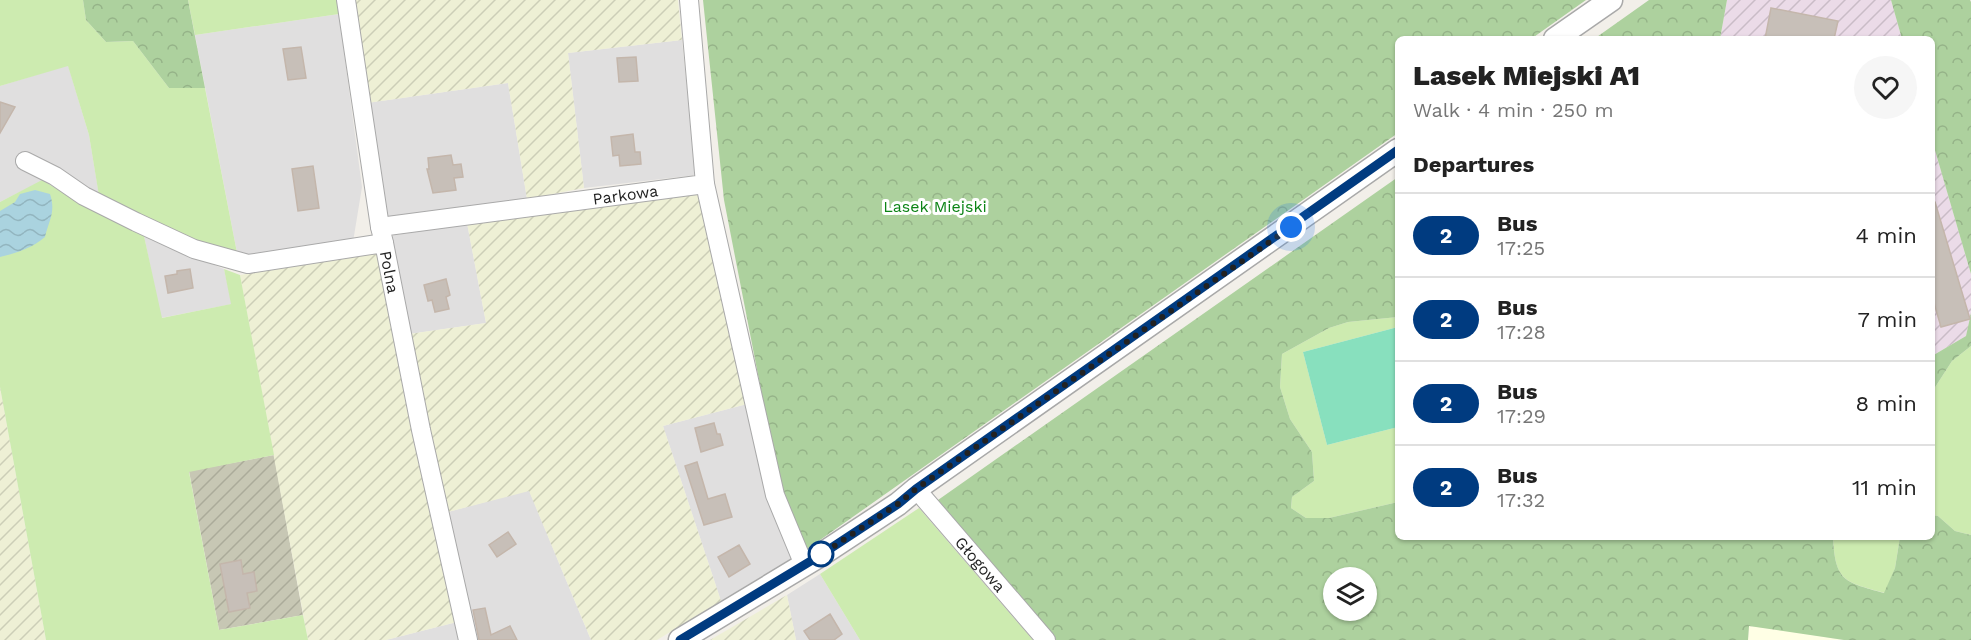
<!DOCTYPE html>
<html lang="en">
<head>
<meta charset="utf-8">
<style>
  :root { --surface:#fff; --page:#f6f6f6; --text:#222; --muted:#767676; --line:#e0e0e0 }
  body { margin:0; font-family:"Work Sans",sans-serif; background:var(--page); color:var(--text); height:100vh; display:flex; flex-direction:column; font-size:22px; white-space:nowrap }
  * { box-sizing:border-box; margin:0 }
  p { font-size:20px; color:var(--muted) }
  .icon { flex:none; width:33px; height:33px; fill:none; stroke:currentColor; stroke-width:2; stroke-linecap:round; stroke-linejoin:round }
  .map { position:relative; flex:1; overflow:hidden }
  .details { position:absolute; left:1395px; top:36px; width:540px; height:504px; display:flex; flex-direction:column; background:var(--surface); border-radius:9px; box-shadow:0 2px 4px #0004 }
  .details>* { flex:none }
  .badge { padding:0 12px; border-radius:20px; font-size:21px; line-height:39px }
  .buttons { position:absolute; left:1323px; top:567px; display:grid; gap:12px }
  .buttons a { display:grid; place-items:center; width:54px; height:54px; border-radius:50%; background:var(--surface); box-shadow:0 2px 4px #0004; font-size:30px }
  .you { position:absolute; width:30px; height:30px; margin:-15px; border:4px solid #fff; border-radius:50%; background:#1a73e8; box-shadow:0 0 0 9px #1a73e833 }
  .map>.badge { position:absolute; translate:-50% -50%; box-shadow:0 0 0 3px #fff }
  h2 { padding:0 18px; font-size:22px; line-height:54px }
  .round { display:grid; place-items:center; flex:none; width:63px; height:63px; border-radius:32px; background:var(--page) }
  .head { display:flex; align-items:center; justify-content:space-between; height:102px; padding:0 18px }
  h1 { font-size:28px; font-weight:800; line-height:45px }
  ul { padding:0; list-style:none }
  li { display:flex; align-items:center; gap:18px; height:84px; padding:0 18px; border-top:2px solid var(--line) }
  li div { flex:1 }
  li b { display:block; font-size:22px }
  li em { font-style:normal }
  li .badge { min-width:66px; font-weight:700; text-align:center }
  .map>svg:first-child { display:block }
  .residential { fill:#e0dfdf }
  .industrial { fill:url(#industrial-furrows) }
  .education { fill:#ffffe5 }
  .construction { fill:url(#construction-furrows) }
  .farmland { fill:url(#farmland-furrows) }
  .grass { fill:#cdebb0 }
  .forest { fill:url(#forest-crowns); fill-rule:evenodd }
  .pitch { fill:#88e0be }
  .water { fill:url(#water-waves) }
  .building { fill:#c7bfb8; stroke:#c4b6ab; stroke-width:1.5 }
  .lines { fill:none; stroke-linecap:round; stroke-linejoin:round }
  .minor-casing { stroke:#a9a9a9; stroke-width:20 }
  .tertiary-casing { stroke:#a9a9a9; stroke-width:25 }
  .minor { stroke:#fff; stroke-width:18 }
  .tertiary { stroke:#fff; stroke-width:22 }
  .line-casing { stroke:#fff; stroke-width:14 }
  .line { stroke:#003b80; stroke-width:9 }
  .walk { stroke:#222; stroke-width:6; stroke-dasharray:0 10.8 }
  .stop-dot { fill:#fff; stroke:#003b80; stroke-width:3 }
  .labels { text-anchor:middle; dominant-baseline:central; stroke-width:6; stroke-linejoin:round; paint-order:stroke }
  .street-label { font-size:16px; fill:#222; stroke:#fff }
  .park-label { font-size:16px; fill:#0c8416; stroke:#fff }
</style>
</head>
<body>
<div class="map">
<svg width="1971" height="640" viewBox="0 0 1971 640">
  <defs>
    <pattern id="industrial-furrows" width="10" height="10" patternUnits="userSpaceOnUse" patternTransform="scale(1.5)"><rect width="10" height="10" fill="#ebdbe8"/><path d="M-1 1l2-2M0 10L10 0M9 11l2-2" fill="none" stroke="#c9bcc7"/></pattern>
    <pattern id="construction-furrows" width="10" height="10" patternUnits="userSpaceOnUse" patternTransform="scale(1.5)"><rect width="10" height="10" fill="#c7c7b4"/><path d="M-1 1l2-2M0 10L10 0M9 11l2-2" fill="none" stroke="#abab9a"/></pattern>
    <pattern id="farmland-furrows" width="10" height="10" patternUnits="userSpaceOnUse" patternTransform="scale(1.5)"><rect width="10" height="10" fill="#eef0d5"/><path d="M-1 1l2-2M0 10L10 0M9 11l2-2" fill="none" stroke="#ccceb7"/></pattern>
    <pattern id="forest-crowns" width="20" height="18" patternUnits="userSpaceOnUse" patternTransform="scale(1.5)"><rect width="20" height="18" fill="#add19e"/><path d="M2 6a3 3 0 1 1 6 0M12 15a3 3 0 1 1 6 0" fill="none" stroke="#95b388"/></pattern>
    <pattern id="water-waves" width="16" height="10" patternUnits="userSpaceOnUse" patternTransform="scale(1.5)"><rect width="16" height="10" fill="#aad3df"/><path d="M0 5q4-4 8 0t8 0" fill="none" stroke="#92b5bf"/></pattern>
  </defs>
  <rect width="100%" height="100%" fill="#f2efe9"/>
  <!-- residential -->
  <path class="residential" d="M339,14L362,187L353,242L238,258L195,35Z
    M682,40L696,175L584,188L568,53Z
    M68,65L89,135L99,195L77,201L42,181L0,202V86Z
    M508,83L527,199L385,219L367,103Z
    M467,223L486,323L409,334L390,236Z
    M144,236L224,269L232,304L161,318Z
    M751,403L795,560L721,601L663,426Z
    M529,490L573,597L591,640H474L448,512Z
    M820,574L860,640H796L787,595Z
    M457,622L461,640H386Z"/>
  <!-- industrial -->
  <path class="industrial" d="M1727,0H1891L1902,39H1720Z
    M1932,140L1971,274V313L1966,336L1932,356Z"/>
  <!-- education -->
  <path class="education" d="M1749,626L1795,632L1843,640H1748Z"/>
  <!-- construction -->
  <path class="construction" d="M274,455L303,615L219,630L189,471Z"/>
  <!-- farmland -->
  <path class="farmland" d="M353,0H678L682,40L568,53L584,188L527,199L508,83L367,103Z
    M700,193L751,403L663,426L721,601L657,640H591L529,491L448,512L409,334L486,323L467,223Z
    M378,253L457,622L386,640H308L240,275Z
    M0,387L46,640H0Z
    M787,595L796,640H710Z"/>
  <!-- grass -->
  <path class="grass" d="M0,0H83L86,20L106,42L133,41L169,88H205L238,258L166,229L99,196L89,135L68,66L0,86Z
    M188,0H340L339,14L195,35Z
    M42,180L77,201L144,236L162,318L231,304L224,269L240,275L274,455L189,472L219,630L303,615L308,640H46L0,387V202Z
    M1398,317V327L1303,352L1327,445L1398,427V502L1329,518H1306L1291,508L1292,497L1314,481L1312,452L1290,419L1280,387L1282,354L1329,328L1348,322Z
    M1971,346V535L1955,531L1938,516L1932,515V392L1952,361Z
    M919,508L1033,640H860L820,574Z
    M1833,537H1900L1895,568L1885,593C1845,582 1835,582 1833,537Z"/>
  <!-- forest -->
  <path class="forest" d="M83,0H188L205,88H169L133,41L106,42L86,20Z
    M703,0H1586L1531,39H1398V133L803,552L781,493L724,200Z
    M1649,0H1727L1720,39H1594Z
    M1891,0H1970L1971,2V274L1932,140V39H1902Z
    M1398,177V317L1348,322L1329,328L1282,354L1280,387L1290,419L1312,452L1314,481L1292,497L1291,508L1306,518H1329L1398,502V537H1833C1835,582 1845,582 1884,593L1895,568L1900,537H1932V515L1938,516L1955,531L1971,535V640H1844L1749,626L1748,640H1056L938,500ZM1334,578H1366V610H1334Z
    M1971,313V346L1952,361L1932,392V356L1966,336Z"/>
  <!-- pitch -->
  <path class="pitch" d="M1398,327V427L1327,445L1303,352Z"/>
  <!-- water -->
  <path class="water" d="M35,190L50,194C56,212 49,220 45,237C32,248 17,253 0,257V211L15,202L20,194Z"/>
  <!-- building -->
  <path class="building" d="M1771,8L1838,21L1834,39H1765Z
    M301,47L306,78L288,80L283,49Z
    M636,57L638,81L619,82L617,58Z
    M0,102L15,107L0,133Z
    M633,134L635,152H640L641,164L620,166L619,155L613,156L611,137Z
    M451,155L453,165L461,164L463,177L454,178L456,190L433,193L427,169H429L428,158Z
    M313,166L319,208L298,211L292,169Z
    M1932,202H1935L1970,319L1941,327L1932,296Z
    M190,269L193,288L168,293L165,276L177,274V271Z
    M446,279L450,295L446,297L449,309L435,312L432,300L428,301L424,285Z
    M714,423L717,434H720L723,445L701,452L695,428Z
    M697,462L708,499L725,494L732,517L704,525L685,466Z
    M508,532L516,544L497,557L489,545Z
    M739,545L750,564L729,577L718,557Z
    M241,560L243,574L254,572L257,591L247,593L250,608L229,612L220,564Z
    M485,608L491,635L510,626L517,640H479L473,610Z
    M830,614L842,634L834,640H810L804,631Z"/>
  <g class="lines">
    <defs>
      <g id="minor">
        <path d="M346,0L380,227"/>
        <path id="s1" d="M25,161L55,176L84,196L136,222L194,249L248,264L384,243L421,430L468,640"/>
        <path d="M705,184L775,495L804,565"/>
        <path id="s2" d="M384,243L380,227L705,184L689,0"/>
        <path id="s3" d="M916,489L1046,640"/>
      </g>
      <path id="tertiary" d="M1555,39L1611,0
        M680,640L819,556L898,504L916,489L1398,150"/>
    </defs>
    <!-- minor casing -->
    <use href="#minor" class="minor-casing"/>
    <!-- tertiary casing -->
    <use href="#tertiary" class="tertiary-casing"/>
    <!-- minor -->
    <use href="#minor" class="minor"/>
    <!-- tertiary -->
    <use href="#tertiary" class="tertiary"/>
  </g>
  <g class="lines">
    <defs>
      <path id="line" d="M680,640L819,556L898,504L916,489L1398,150"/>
    </defs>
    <!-- line casing -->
    <use href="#line" class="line-casing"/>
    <!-- line -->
    <use href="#line" class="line"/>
    <!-- walk -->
    <path class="walk" d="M821,554L819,556L898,504L916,489L1291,227"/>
  </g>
  <!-- markers -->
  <circle class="stop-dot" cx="821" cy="554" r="12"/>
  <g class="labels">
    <!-- street labels -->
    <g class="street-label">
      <text stroke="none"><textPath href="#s2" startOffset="264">Parkowa</textPath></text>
      <text stroke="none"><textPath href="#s1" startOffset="414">Polna</textPath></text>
      <text stroke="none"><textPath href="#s3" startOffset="99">Głogowa</textPath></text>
    </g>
    <!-- park labels -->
    <g class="park-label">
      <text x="935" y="206">Lasek Miejski</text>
    </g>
  </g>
</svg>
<div class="buttons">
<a><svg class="icon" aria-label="layers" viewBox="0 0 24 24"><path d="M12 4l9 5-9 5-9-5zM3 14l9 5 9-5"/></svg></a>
</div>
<div class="you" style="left:1291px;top:227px"></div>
<section class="details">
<div class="head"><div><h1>Lasek Miejski A1</h1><p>Walk · 4 min · 250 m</p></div><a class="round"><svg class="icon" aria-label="heart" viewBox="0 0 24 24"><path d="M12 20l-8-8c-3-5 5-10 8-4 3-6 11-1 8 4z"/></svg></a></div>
<h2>Departures</h2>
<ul>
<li><span class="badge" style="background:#003b80;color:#fff">2</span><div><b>Bus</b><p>17:25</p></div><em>4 min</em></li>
<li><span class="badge" style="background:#003b80;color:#fff">2</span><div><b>Bus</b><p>17:28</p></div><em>7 min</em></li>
<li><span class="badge" style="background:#003b80;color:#fff">2</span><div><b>Bus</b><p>17:29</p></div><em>8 min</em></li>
<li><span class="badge" style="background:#003b80;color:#fff">2</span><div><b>Bus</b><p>17:32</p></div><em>11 min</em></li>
</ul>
</section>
</div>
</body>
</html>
